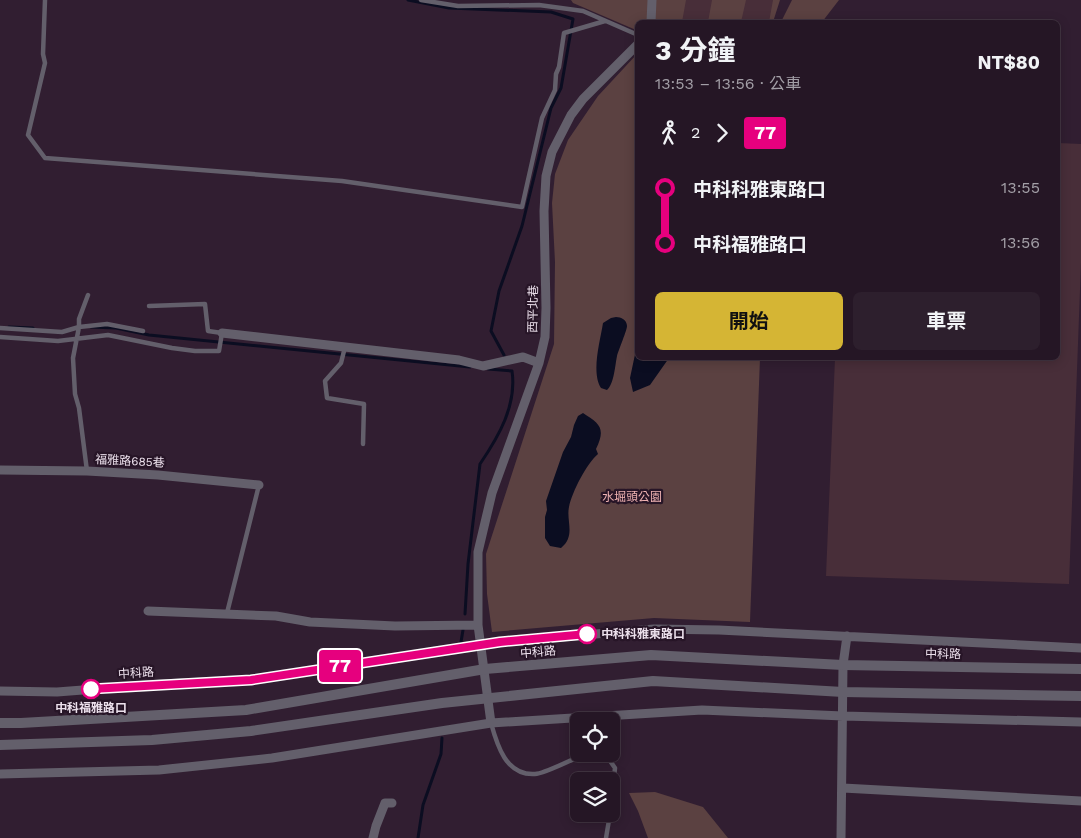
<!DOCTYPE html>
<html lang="zh-TW">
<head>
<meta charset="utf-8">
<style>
  :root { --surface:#251625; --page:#2d1f2d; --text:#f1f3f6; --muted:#a39fa7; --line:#423542; --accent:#d5b534 }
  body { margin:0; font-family:"Work Sans","Noto Sans TC",sans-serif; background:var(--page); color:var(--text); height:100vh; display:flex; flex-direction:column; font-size:19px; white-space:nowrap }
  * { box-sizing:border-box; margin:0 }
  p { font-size:16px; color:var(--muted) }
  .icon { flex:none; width:28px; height:28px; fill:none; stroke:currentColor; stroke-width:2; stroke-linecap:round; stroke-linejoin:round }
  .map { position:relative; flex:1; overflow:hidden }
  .sheet { position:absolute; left:635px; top:20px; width:425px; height:340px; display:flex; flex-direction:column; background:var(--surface); border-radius:8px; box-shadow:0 2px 12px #0003,0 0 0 1px var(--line) }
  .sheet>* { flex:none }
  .badge { padding:0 10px; border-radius:4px; font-size:18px; line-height:32px }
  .buttons { position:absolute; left:570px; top:712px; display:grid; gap:10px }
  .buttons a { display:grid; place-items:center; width:50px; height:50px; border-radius:8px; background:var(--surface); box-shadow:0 2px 12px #0003,0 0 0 1px var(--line); font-size:25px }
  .map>.badge { position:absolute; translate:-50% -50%; box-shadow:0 0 0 2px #fff }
  .legs { display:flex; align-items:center; gap:8px; height:55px; padding:0 20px; font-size:16px }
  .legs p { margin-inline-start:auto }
  .headline { display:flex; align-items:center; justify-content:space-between; height:85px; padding:0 20px }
  h1 { font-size:28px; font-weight:700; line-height:38px }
  .action { display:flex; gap:10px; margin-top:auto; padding:10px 20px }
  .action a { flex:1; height:58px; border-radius:8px; background:var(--accent); color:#111; font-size:20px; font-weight:700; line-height:58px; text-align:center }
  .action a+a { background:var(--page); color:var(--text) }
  ul { padding:0 20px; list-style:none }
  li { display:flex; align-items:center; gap:18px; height:55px; font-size:19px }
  li i { display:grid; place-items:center; width:8px; height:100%; margin:0 6px; background:currentColor }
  li i::after { content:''; width:12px; height:12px; margin:-6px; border:4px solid; border-radius:50%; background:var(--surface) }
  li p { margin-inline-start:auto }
  li:first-child i { background:linear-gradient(#0000 50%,currentColor 0) }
  li:last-child i { background:linear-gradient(currentColor 50%,#0000 0) }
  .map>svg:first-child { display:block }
  .green { fill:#5b4141 }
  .water { fill:#0b0d21 }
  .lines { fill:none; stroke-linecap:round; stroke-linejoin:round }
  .stream { stroke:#0b0d21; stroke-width:3 }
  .building { fill:#482e39 }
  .service { stroke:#635f6b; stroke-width:4.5 }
  .minor { stroke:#635f6b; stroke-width:9 }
  .tertiary { stroke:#635f6b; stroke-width:10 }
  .line-1-casing { stroke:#fff; stroke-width:11 }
  .line-1 { stroke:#e6007e; stroke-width:8 }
  .stop-1-dot { fill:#fff; stroke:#e6007e; stroke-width:2.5 }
  .labels { text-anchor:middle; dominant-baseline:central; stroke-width:4.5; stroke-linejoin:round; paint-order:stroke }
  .street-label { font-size:12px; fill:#ece0ec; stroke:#271527 }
  .park-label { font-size:12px; fill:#efb2b2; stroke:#271527 }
  .stop-label { font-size:12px; font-weight:bold; fill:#ece0ec; stroke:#271527; text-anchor:start }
</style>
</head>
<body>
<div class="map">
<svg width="1081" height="838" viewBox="0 0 1081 838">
  <rect width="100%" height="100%" fill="#311e31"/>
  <!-- green -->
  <path class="green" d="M571,0H780L773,22H663L659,21L638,22L636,30L573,3Z
    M792,0H839L822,22H781Z
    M637,54L638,358H760L750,622L654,618L492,632L487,594L486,554L554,344L555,262L552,203L555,174L568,140L598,96Z
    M655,792L703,807L728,838H648L638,811L629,793Z"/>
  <!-- water -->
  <path class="water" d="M616,317C621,317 627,320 627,326C627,330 619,349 617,356C615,366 614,384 607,390L601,388C591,372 600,342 603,323L611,318Z
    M637,345L638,358H669L650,385L633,392L630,378Z
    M583,413C600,424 606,428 596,449L598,454C587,463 572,492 569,507C566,521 576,536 561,548L550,546L545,538V517L547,510L546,501L563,452L571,437L574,425L578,416Z"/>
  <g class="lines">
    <!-- stream -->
    <path class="stream" d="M408,0L449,8L551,12L573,19L561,88L551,108L522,226L499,291L491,331L504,355
      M9,327L33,328
      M91,327L116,328L149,335L470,367
      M488,369L512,371
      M465,614L468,564L480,464C499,436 517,405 512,371
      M461,642L463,630
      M418,838L423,805L441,754L442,738"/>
  </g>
  <!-- building -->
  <path class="building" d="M686,0H712L708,22H682Z
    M746,0H773L769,22H741Z
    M1058,143L1081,144V263L1069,584L826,576L835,358H1058Z"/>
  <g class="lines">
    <!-- service -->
    <path class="service" d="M45,0L43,54L45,63L28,135L45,158L342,181L522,207L542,118L555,90L556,74L559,67L564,33L605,21
      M421,0L458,6L539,5L583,11L638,35
      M0,328L62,332L79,327L107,324L143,331
      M0,337L58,341L108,335L172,348L195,351H219L222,333L208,331L205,304L149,306
      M345,347L341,363L325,381L327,398L364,404L363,444
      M87,471L79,408L75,394L73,358L79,327V319L88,295
      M227,613L259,485
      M491,723C497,745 506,776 535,774C544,774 575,758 585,754H591
      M601,754L608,758L615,768L611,805
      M606,838L610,814"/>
    <!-- minor -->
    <path class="minor" d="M651,22L652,0
      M222,333L459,360L483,366L523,357L539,363
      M0,470L87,471L158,475L259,485
      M148,611L276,616L310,622L395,626L478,625
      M0,691L57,692L160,684L251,680L501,642L654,629L719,630L1081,648
      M491,723L478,625V552L492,493L539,363L545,337L546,308L544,211L546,176L552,152L571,115L583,99L638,44
      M0,774L159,770L272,758L491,723L702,710L843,716L1081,722
      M843,788L1081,801
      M373,838L376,826L385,803H392
      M841,838L843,665L847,636"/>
    <!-- tertiary -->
    <path class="tertiary" d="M0,723H21L246,710L485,669L651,655L843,665L1081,669
      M0,745L152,740L251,731L442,703L653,681L843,692L1081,696"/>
  </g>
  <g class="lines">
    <defs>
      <path id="line-1" d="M91,689L251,680L500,642L587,634"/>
    </defs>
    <!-- line-1 casing -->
    <use href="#line-1" class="line-1-casing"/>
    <!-- line-1 -->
    <use href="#line-1" class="line-1"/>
  </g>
  <!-- markers -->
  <g class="stop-1-dot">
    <circle cx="587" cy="634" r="9"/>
    <circle cx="91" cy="689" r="9"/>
  </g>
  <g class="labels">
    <!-- street labels -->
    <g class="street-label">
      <text transform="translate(533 309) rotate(-89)">西平北巷</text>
      <text transform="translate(130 461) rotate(3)">福雅路685巷</text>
      <text transform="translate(538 652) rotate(-5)">中科路</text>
      <text transform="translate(943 654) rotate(1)">中科路</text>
      <text transform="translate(136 673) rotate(-4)">中科路</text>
    </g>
    <!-- park labels -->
    <g class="park-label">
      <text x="632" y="497">水堀頭公園</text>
    </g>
    <!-- stop labels -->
    <g class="stop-label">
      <text x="601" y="634">中科科雅東路口</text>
      <text x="91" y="708" text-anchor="middle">中科福雅路口</text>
    </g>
  </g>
</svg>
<div class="buttons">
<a><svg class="icon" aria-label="locate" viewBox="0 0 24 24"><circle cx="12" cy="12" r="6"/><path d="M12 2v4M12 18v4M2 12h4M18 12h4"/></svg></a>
<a><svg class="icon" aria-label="layers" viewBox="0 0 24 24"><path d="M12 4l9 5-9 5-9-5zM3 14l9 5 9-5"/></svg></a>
</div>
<b class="badge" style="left:340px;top:666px;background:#e6007e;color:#fff">77</b>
<section class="sheet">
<div class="headline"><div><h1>3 分鐘</h1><p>13:53 – 13:56 · 公車</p></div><b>NT$80</b></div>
<div class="legs"><svg class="icon" aria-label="walk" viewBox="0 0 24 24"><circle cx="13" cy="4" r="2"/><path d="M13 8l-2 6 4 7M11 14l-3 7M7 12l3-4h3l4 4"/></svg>2<svg class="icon" aria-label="forward" viewBox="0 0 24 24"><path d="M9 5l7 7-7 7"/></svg><b class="badge" style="background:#e6007e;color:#fff">77</b></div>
<ul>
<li><i style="color:#e6007e"></i><b>中科科雅東路口</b><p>13:55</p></li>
<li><i style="color:#e6007e"></i><b>中科福雅路口</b><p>13:56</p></li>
</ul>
<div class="action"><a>開始</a><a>車票</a></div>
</section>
</div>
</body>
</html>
